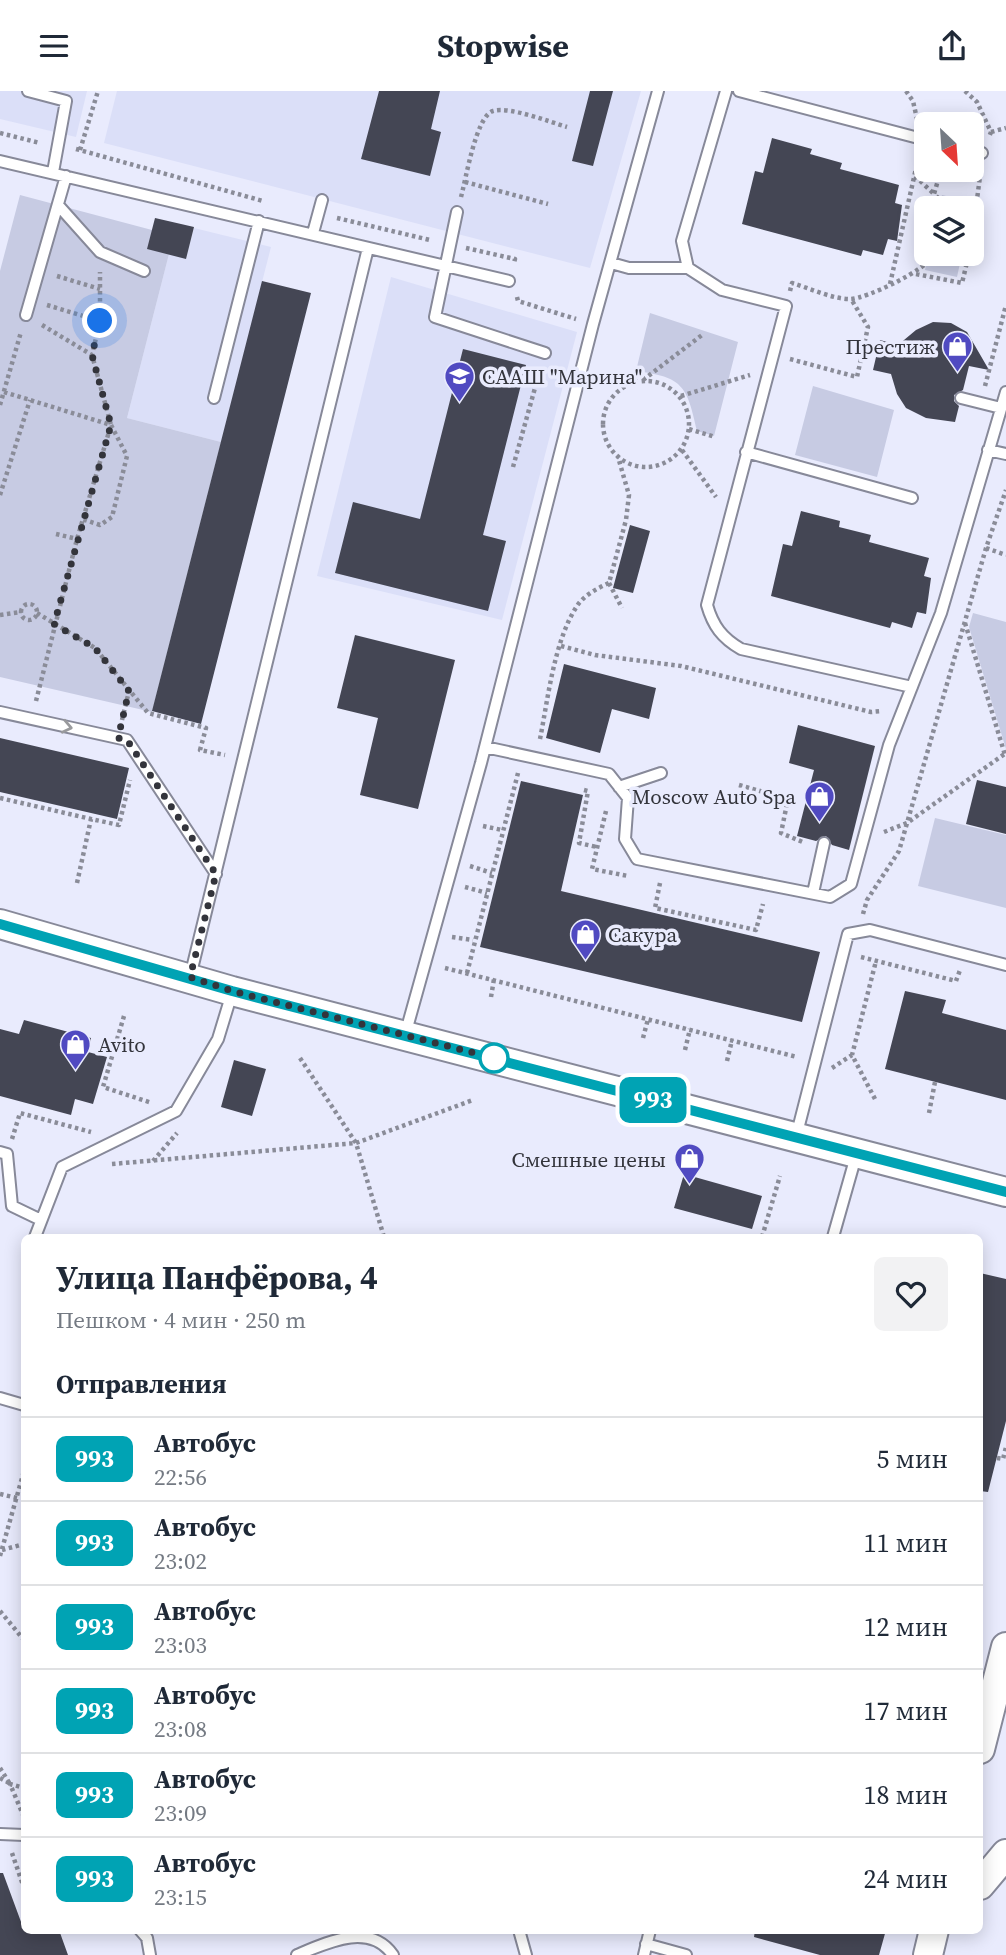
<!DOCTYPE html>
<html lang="ru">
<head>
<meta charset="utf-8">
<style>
  :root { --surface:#fff; --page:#f2f2f3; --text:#1f2937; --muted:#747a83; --line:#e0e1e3 }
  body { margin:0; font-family:"Source Serif 4",serif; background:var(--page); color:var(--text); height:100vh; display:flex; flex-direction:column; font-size:26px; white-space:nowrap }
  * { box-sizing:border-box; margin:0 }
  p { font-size:23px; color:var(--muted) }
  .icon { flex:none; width:38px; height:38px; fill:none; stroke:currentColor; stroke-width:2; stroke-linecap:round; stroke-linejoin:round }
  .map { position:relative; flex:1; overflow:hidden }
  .details { position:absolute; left:21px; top:1143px; width:962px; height:700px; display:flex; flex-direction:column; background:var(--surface); border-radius:10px; box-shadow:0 4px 18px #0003 }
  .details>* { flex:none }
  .badge { padding:0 14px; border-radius:10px; font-size:24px; line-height:46px }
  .needle { width:46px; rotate:155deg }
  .tools { position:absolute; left:914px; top:21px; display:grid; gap:14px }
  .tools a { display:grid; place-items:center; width:70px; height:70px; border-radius:10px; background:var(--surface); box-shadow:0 4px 18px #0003; font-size:35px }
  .you { position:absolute; width:35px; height:35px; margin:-18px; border:5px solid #fff; border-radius:50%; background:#1a73e8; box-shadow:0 0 0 10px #1a73e833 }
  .map>.badge { position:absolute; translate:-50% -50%; box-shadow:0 0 0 4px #fff }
  h2 { padding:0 35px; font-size:26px; line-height:63px }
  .round { display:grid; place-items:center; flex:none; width:74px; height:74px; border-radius:10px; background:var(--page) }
  .head { display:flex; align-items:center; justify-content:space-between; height:119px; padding:0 35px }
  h1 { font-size:33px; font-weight:700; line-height:52px }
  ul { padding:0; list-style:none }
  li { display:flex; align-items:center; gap:21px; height:84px; padding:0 35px; border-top:2px solid var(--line) }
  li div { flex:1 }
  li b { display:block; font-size:26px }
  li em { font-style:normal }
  li .badge { min-width:77px; font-weight:700; text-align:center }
  header { display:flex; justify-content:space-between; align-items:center; height:91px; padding:0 35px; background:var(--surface); font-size:32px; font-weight:700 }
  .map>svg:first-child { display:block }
  .built { fill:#dbdff8 }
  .green { fill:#c7cbe3 }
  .building { fill:#444654 }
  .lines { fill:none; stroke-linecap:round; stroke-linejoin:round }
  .service-casing { stroke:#878999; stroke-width:14 }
  .tertiary-casing { stroke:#878999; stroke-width:32 }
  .path { stroke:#8a8c98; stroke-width:4.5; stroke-dasharray:3.5 3.5; stroke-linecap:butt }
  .service { stroke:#fff; stroke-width:10 }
  .tertiary { stroke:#fff; stroke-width:28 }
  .oneway { stroke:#999a9d }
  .line-casing { stroke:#fff; stroke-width:16 }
  .line { stroke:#00a3b4; stroke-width:10 }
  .walk { stroke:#33343b; stroke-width:7; stroke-dasharray:0 12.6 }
  .stop-dot { fill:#fff; stroke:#00a3b4; stroke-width:3.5 }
  .labels { text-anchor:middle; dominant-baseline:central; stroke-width:7; stroke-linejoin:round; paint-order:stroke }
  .poi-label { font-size:21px; fill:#33343b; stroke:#e9ebfd; text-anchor:end }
</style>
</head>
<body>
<header><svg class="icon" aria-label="menu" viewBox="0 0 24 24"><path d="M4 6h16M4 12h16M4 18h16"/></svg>Stopwise<svg class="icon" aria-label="share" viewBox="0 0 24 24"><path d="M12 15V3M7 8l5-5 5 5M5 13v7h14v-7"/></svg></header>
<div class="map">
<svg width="1006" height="1864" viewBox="0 0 1006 1864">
  <rect width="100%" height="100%" fill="#e9ebfd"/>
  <!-- built -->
  <path class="built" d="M0,0H87L76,46L0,28Z
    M117,0H641L590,177L104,52Z
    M194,137L271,156L221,351L127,327L169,163L186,167Z
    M391,186L577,241L502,529L317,485Z"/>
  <!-- green -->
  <path class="green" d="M20,104L152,139L169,163L127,327L221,351L152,621L0,586V180Z
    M942,104L974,112L971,125V117H939Z
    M928,163H962L957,186L925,179Z
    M650,222L738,251L714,345L697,340C687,295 683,286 636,280Z
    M813,295L894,319L877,386L795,364Z
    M973,522L1006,531V658L969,536Z
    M935,727L1006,744V817L918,795Z"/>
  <!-- building -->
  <path class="building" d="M379,0H440L431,38L441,41L430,85L361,68Z
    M590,0H613L593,75L572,70Z
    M772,47L812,58L810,63L842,72L840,78L899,94L895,112L902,114L897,150L888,148L883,164L863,159L861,165L742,133L755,80L763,82Z
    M155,127L194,136L186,168L147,158Z
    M262,190L311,202L201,633L152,620Z
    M933,231L951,232L967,241L989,279L969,275L963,299L954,304V310L959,315L955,331L926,327L906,317L897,303L891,283L873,279L880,249L898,254L916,239Z
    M463,258L526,274L483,444L506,450L488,520L335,482L353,411L420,428Z
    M801,420L840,430L839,436L871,444L869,451L929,467L924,485L931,487L926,523L917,521L912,537L892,531L890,537L771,505L783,453L792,455Z
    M630,434L650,440L633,502L613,497Z
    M355,544L455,569L418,718L360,704L378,627L337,617Z
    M564,573L656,597L649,628L612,618L600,662L546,647Z
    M798,634L875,655L849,759L832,754L826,745L816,750L797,745L814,679L789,672Z
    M0,647L129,677L117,728L0,701Z
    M977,689L1006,696V743L966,733Z
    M521,690L583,704L561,800L820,861L802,931L480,856Z
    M905,900L946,909L942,922L1006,939V1009L885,978Z
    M24,929L91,947L88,961L107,966L93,1013L75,1008L71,1024L0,1005V938L19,943Z
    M234,969L266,978L252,1025L221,1016Z
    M684,1083L762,1105L752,1138L674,1117Z
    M980,1182L1006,1188V1330L988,1401L980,1400Z
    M0,1782H3L24,1839H59L68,1864H0Z
    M755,1839H886L879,1864H820L754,1846Z"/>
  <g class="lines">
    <defs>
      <path id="service" d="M28,0L66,10L53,81
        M726,0L682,150L688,177L722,199L786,215L707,514C713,535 722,547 741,558L912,596
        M739,0L926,49
        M971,60L982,62
        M0,70L509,190
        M58,114L100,161L144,180
        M457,121L435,226L545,262
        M313,142L322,109
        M611,172L629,177H688
        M26,224L66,85
        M214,307L259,130
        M961,307L1001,317
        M988,359L1006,363
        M746,361L912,407
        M0,621L127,649L216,783
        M485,656L609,683L628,707L625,748L637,768L830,806L851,793L889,654L941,522L1006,301
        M619,696L661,682
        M813,802L824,752
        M190,886L368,157
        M405,944L481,672L593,233L658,0
        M796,1046L848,843L870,839L1006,874
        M0,1061L7,1063L12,1115L41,1129
        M35,1146L62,1076L176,1020L218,948L232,902
        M833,1146L856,1065
        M0,1307L24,1314
        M0,1743L24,1744
        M140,1839L147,1847L150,1864
        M519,1839L526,1864
        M646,1853L686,1864
        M297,1864C328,1851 370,1831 393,1864
        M644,1864L650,1839"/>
      <path id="tertiary" d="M0,833L232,900L1006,1101
        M980,1658L1006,1556
        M980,1794L1006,1763
        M928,1864L934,1839"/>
    </defs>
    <!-- service casing -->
    <use href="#service" class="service-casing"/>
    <!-- tertiary casing -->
    <use href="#tertiary" class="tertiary-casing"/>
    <!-- path -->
    <path class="path" d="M906,0L913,10L917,28
      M965,0L977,11L991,41L989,46
      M991,41L1006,37
      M0,42L40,52
      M76,58L263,110
      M80,59L98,0
      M941,79L934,103L949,117
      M915,85L934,103
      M465,91L548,113
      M461,106C466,88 476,25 493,20C509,15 550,31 567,36
      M337,127L430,149
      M971,154L981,78
      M466,157L515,168L514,172
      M916,183L962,192L969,163
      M57,185L100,198
      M890,193L919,64
      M790,200L792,192C809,197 832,208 850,208C866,208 929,178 934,163
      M517,206L518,210L576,228
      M47,214L100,230
      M42,234L92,264
      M790,268L857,286L868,236L851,208
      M643,289L702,244
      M603 333a43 43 0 1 1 86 0a43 43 0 1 1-86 0Z
      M985,295L1006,214
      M4,301L111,334L127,365L112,426L100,434L82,428
      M681,305L750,284
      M0,314L21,241
      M689,338L715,346
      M682,359L716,406
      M513,376L540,279
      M0,404L30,309
      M56,443L77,448
      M986,457L1006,464
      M609,492L622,517
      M21 521a8 8 0 1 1 16 0a8 8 0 1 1-16 0Z
      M37,522L95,557L148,622L206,637L200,659L225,664
      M0,524L21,521
      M965,532L1005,664
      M561,555L595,564L681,575L871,621L882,620
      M36,610L77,448L111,334L92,264L100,230V181
      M122,629L129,600
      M540,648C548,608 554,550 577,515C584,504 598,497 609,492L626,429L629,404L618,366
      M739,694L788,708L781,742L805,752
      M584,699L588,700L579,752L597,756
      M0,707L91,728
      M606,720L592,778L628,785
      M483,735L502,739
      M884,741L907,732L1006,662
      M470,775L492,782
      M77,792L91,728L119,734L130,689
      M660,792L655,817L756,839L763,813
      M465,796L487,802
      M863,823L867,809L899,760L986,457L1006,399
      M452,846L473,849
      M861,866L956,890L960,879
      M445,877L797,966
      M467,882L518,682
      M491,906L494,888
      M124,925L103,996L152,1012
      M643,947L648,928
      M685,959L690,938
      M300,967L356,1052L384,1146
      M727,970L732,949
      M832,977L852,964
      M875,1008L852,964L876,870
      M929,1022L935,991
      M12,1048L20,1022L91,1041
      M153,1070L177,1042
      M112,1073L356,1052L473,1009
      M762,1146L780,1085
      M997,1367L1003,1368L1006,1356
      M0,1403L17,1407
      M2,1459L24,1453
      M0,1465L24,1380
      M0,1520L24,1549
      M0,1677L10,1693
      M0,1687L9,1692
      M24,1726L10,1693L24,1697
      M12,1762L24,1797
      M231,1839H258"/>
    <!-- service -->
    <use href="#service" class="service"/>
    <!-- tertiary -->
    <use href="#tertiary" class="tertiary"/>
  </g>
  <!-- one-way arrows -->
  <defs><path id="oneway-chevron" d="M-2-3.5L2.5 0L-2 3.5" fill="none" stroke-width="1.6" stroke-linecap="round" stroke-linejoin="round" transform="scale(1.75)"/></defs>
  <use class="oneway" href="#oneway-chevron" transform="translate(67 636) rotate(12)"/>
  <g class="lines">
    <defs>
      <path id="line" d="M0,833L232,900L1006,1101"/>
    </defs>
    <!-- line casing -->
    <use href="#line" class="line-casing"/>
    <!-- line -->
    <use href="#line" class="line"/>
    <!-- walk -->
    <path class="walk" d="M100,230L92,264L111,334L54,533L95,557L129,600L118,647L127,649L216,783L190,886L232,900L494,967"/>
  </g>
  <!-- icons -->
  <defs>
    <symbol id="shop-pin" viewBox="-11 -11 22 30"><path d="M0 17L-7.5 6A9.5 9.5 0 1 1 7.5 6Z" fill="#504ac1" stroke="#e9ebfd"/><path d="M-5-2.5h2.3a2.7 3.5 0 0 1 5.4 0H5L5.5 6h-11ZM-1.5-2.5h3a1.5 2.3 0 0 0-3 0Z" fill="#fff"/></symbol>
    <symbol id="school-pin" viewBox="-11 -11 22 30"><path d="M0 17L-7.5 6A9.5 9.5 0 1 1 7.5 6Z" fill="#504ac1" stroke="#e9ebfd"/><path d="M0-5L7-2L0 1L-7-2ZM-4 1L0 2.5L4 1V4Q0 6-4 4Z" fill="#fff"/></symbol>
  </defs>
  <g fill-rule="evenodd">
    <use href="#shop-pin" x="940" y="238" width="35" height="47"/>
    <use href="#school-pin" x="442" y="268" width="35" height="47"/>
    <use href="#shop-pin" x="802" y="688" width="35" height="47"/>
    <use href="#shop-pin" x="568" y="826" width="35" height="47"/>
    <use href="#shop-pin" x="58" y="936" width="35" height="47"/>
    <use href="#shop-pin" x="672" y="1050" width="35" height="47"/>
  </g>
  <!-- markers -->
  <circle class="stop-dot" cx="494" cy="967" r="14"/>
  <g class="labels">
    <!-- poi labels -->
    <g class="poi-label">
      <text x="935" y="255">Престиж</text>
      <text x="482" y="285" text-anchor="start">СААШ "Марина"</text>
      <text x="796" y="705">Moscow Auto Spa</text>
      <text x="608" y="843" text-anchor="start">Сакура</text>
      <text x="98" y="953" text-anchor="start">Avito</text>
      <text x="666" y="1068">Смешные цены</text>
    </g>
  </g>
</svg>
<div class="tools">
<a><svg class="needle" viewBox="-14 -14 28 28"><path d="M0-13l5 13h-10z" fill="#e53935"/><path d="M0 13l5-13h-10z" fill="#747a83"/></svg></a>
<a><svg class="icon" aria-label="layers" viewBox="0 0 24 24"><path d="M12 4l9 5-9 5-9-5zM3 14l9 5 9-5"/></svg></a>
</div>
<div class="you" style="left:100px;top:230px"></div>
<b class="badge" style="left:653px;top:1009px;background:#00a3b4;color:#fff">993</b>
<section class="details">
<div class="head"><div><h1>Улица Панфёрова, 4</h1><p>Пешком · 4 мин · 250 m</p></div><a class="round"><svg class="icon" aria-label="heart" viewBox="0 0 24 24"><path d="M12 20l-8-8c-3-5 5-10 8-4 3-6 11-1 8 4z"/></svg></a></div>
<h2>Отправления</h2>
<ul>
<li><span class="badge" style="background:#00a3b4;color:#fff">993</span><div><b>Автобус</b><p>22:56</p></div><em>5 мин</em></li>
<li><span class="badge" style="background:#00a3b4;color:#fff">993</span><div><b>Автобус</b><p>23:02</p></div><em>11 мин</em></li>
<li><span class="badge" style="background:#00a3b4;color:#fff">993</span><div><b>Автобус</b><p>23:03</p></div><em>12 мин</em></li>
<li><span class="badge" style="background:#00a3b4;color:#fff">993</span><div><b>Автобус</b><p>23:08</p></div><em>17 мин</em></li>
<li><span class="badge" style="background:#00a3b4;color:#fff">993</span><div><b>Автобус</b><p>23:09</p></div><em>18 мин</em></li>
<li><span class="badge" style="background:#00a3b4;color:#fff">993</span><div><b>Автобус</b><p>23:15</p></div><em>24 мин</em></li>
</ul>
</section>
</div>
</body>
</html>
